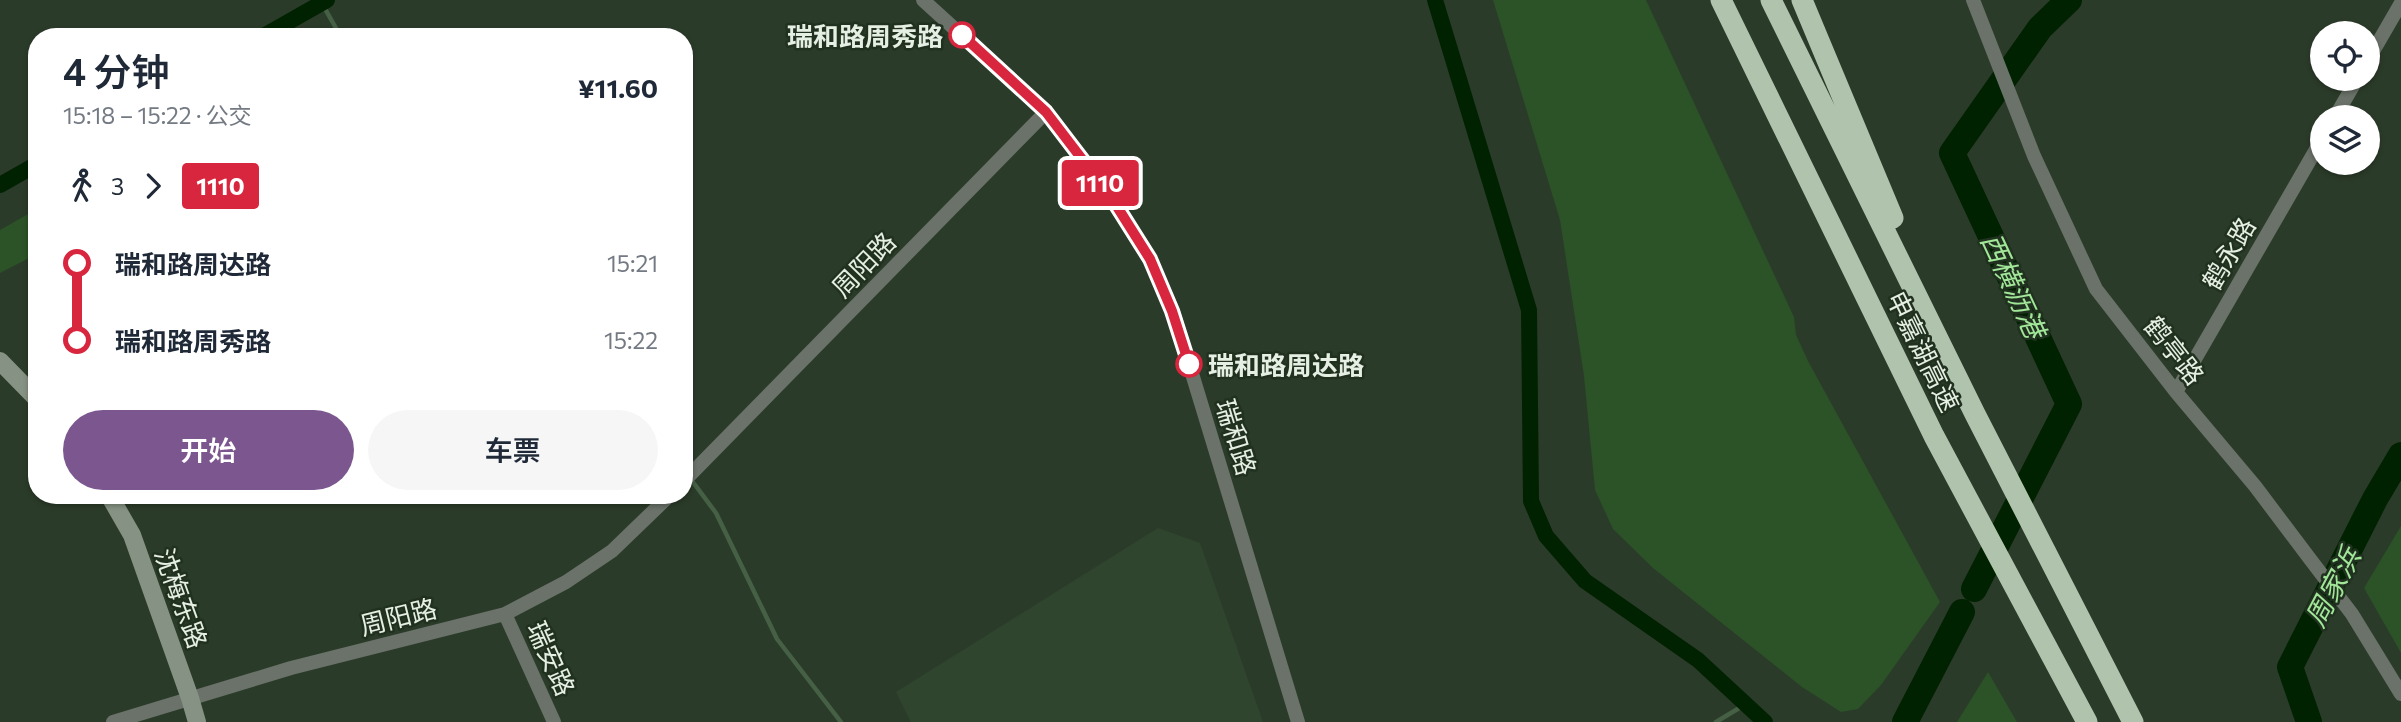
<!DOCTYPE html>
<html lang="zh">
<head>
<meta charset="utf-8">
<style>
  :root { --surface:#fff; --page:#f6f6f7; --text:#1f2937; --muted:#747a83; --accent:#7b568f }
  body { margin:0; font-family:Commissioner,"Noto Sans SC",sans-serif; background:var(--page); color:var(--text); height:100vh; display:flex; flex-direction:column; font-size:26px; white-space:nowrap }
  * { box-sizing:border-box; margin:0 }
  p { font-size:23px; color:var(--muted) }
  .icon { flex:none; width:38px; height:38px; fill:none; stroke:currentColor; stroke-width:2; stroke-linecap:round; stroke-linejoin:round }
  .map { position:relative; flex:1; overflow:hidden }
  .side { position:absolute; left:28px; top:28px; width:665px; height:476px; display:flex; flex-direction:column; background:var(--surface); border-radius:28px; box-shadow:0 2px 5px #0004 }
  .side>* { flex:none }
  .badge { padding:0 14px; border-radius:5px; font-size:24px; line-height:46px }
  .buttons { position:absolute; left:2310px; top:21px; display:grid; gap:14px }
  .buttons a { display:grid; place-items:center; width:70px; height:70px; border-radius:50%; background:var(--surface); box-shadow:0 2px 5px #0004; font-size:35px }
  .map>.badge { position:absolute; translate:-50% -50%; box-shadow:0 0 0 4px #fff }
  .legs { display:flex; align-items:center; gap:10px; height:77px; padding:0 35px; font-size:23px }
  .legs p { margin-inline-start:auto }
  .summary { display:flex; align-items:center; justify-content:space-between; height:119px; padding:0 35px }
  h1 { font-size:38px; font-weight:600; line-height:52px }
  .button { display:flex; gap:14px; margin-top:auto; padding:14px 35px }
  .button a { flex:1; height:80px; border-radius:42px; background:var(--accent); color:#fff; font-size:28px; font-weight:600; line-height:80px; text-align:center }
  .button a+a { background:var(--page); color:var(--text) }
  ul { padding:0 35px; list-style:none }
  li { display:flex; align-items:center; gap:24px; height:77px; font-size:26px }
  li i { display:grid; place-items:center; width:10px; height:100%; margin:0 9px; background:currentColor }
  li i::after { content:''; width:18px; height:18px; margin:-9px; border:5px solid; border-radius:50%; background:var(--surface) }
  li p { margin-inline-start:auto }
  li:first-child i { background:linear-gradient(#0000 50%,currentColor 0) }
  li:last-child i { background:linear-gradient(currentColor 50%,#0000 0) }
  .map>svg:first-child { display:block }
  .built { fill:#30452e }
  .green { fill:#2c5227 }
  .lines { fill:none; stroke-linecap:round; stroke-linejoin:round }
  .stream { stroke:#456044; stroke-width:4.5 }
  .canal { stroke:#020; stroke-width:16 }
  .river { stroke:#020; stroke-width:26 }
  .street { stroke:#6a7269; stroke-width:14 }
  .secondary { stroke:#869384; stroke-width:18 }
  .highway { stroke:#b0c3ad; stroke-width:21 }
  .line-1-casing { stroke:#fff; stroke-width:16 }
  .line-1 { stroke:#d7263d; stroke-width:10 }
  .stop-1-dot { fill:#fff; stroke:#d7263d; stroke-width:3.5 }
  .labels { text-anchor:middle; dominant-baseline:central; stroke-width:5; stroke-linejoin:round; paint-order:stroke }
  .stop-label { font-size:26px; font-weight:bold; fill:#e5efe3; stroke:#21311f; text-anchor:end }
  .street-label { font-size:26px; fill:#e5efe3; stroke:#21311f }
  .water-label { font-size:28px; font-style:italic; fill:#a1e699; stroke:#21311f }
</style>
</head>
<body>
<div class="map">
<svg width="2401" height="722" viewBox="0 0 2401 722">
  <rect width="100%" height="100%" fill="#2b3b29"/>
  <!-- built -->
  <path class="built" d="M1158,528L1200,543L1263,722H911L896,692Z"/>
  <!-- green -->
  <path class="green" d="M1493,0H1646L1794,317L1796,335L1808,361L1940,602L1881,685L1858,709L1841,712L1802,687L1653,568L1613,529L1595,490L1584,376L1560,220Z
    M37,209V254L0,273V230Z
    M2401,526V653L2364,588Z
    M1988,672L2017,722H1957Z"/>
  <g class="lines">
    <!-- stream -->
    <path class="stream" d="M320,0L341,37
      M684,470L716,513L777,639L841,722
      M1716,722L1746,704"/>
    <!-- canal -->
    <path class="canal" d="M1435,0L1529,310L1531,501L1546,536L1585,581L1698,660L1765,722
      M262,37L327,0
      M0,185L37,164"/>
    <!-- river -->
    <path class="river" d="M1974,589L2069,404L1952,153L2040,28L2069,0
      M1905,722L1962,612
      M2309,722L2290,667L2375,499L2401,455"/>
    <!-- street -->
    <path class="street" d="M923,0L1046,112L1111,197L1150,259L1173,311L1298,722
      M1973,0L2034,156L2096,289L2176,392L2255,486L2310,559L2352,614L2401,694
      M2368,60L2401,3
      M2335,117L2357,79
      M2176,392L2322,139
      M684,481L1046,112
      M505,614L554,722
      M113,722L291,668L505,614L566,582L612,551L670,495"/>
    <!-- secondary -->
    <path class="secondary" d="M0,361L37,399
      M109,495L132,535L190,698L197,722"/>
    <!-- highway -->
    <path class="highway" d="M1721,0L1934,436L2087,722
      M1771,0L1975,414L2133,722
      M1802,0L1893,218"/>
  </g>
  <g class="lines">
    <defs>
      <path id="line-1" d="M962,35L1046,112L1111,197L1150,259L1172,311L1189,364"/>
    </defs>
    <!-- line-1 casing -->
    <use href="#line-1" class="line-1-casing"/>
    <!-- line-1 -->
    <use href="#line-1" class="line-1"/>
  </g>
  <!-- markers -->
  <g class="stop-1-dot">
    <circle cx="962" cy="35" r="12"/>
    <circle cx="1189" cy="364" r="12"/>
  </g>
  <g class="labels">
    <!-- stop labels -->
    <g class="stop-label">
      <text x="943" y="35">瑞和路周秀路</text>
      <text x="1208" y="364" text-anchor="start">瑞和路周达路</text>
    </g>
    <!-- street labels -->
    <g class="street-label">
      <text transform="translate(2228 253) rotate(-60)">鹤永路</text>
      <text transform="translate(863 264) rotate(-46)">周阳路</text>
      <text transform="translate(2175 350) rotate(52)">鹤亭路</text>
      <text transform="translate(1924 351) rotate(64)">申嘉湖高速</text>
      <text transform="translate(1237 437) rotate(73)">瑞和路</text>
      <text transform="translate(182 598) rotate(70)">沈梅东路</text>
      <text transform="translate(398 616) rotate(-14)">周阳路</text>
      <text transform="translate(552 658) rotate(66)">瑞安路</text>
    </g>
    <!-- water labels -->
    <g class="water-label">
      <text transform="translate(2014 285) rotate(65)">西横沥港</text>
      <text transform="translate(2332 587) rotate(-62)">周家浜</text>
    </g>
  </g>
</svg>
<div class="buttons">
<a><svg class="icon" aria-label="locate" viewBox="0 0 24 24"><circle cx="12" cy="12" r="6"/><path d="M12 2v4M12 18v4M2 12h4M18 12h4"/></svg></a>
<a><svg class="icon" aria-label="layers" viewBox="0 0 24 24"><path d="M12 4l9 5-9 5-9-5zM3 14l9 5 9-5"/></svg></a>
</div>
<b class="badge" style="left:1100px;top:183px;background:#d7263d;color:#fff">1110</b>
<section class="side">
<div class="summary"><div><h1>4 分钟</h1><p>15:18 – 15:22 · 公交</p></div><b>¥11.60</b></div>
<div class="legs"><svg class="icon" aria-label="walk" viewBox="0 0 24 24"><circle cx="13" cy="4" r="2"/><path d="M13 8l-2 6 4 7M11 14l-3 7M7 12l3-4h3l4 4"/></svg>3<svg class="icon" aria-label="forward" viewBox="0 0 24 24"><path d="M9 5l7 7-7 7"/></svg><b class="badge" style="background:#d7263d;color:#fff">1110</b></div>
<ul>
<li><i style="color:#d7263d"></i><b>瑞和路周达路</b><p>15:21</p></li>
<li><i style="color:#d7263d"></i><b>瑞和路周秀路</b><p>15:22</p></li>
</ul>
<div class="button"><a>开始</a><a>车票</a></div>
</section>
</div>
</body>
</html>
